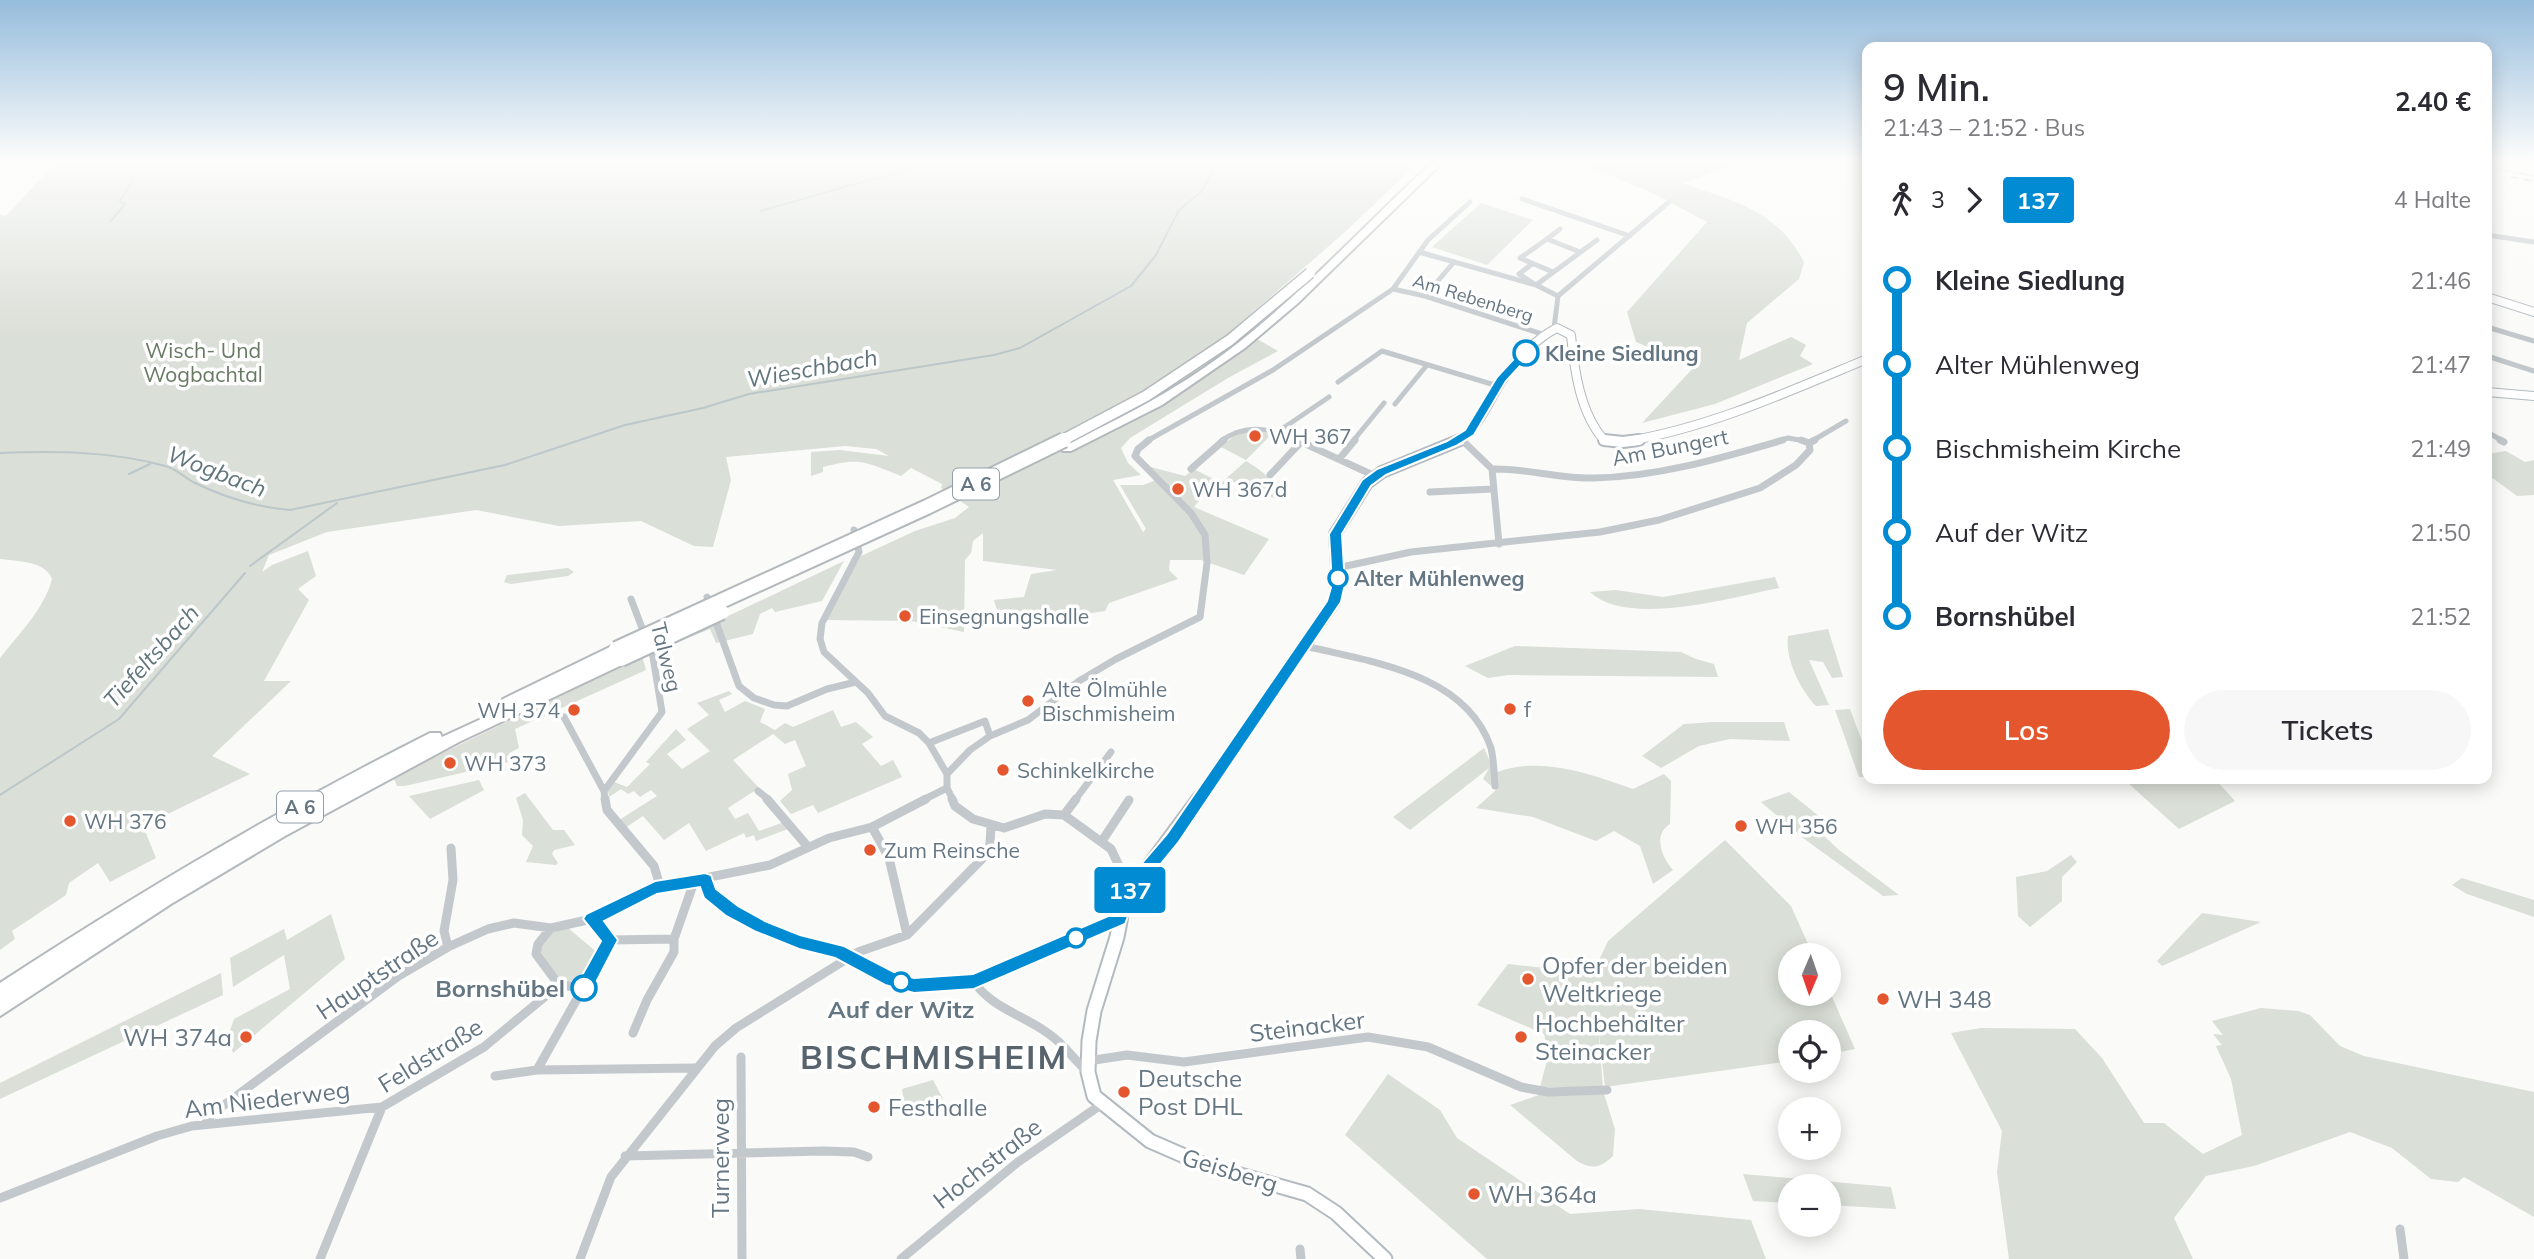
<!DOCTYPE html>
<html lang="de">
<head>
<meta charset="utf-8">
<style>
  :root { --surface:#fff; --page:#f7f7f7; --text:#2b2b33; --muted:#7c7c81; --accent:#e4572e }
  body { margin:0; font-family:Mulish,sans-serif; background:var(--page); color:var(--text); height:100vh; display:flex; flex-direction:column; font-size:26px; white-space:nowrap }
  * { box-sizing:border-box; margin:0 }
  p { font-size:23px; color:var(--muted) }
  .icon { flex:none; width:38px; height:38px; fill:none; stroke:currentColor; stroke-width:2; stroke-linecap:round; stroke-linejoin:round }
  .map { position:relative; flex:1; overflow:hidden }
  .sheet { position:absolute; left:1862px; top:42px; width:630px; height:742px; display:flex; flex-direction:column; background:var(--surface); border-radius:14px; box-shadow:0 4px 18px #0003 }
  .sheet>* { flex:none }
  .badge { padding:0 14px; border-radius:5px; font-size:24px; line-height:46px }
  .needle { width:46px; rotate:182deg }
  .controls { position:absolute; left:1778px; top:943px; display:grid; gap:14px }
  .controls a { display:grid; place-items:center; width:63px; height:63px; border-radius:50%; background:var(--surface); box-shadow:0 4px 18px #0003; font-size:35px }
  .map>.badge { position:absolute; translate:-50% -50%; box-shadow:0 0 0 4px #fff }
  .legs { display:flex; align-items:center; gap:10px; height:77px; padding:0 21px; font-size:23px }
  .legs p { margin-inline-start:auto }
  .head { display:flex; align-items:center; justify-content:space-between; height:119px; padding:0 21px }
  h1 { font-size:38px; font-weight:600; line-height:52px }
  .cta { display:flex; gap:14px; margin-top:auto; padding:14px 21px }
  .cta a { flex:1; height:80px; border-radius:42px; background:var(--accent); color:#fff; font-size:28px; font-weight:600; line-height:80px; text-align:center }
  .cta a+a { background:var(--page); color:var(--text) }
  ul { padding:0 21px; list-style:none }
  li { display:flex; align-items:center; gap:24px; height:84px; font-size:26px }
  li i { display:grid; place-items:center; width:10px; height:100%; margin:0 9px; background:currentColor }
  li i::after { content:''; width:18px; height:18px; margin:-9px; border:5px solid; border-radius:50%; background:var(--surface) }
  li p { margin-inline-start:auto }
  li:first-child i { background:linear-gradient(#0000 50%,currentColor 0) }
  li:last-child i { background:linear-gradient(currentColor 50%,#0000 0) }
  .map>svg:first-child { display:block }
  .green { fill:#dadfd7 }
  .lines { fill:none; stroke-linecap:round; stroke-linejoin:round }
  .stream { stroke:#bbc7cb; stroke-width:2 }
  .secondary-far2-casing { stroke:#b3babf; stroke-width:10 }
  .secondary-far1-casing { stroke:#b3babf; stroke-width:14 }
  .secondary-casing { stroke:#b3babf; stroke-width:17 }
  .highway-casing { stroke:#b4b9bd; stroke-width:4 }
  .street-far2 { stroke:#c3c8cc; stroke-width:5 }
  .street-far1 { stroke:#c3c8cc; stroke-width:7 }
  .street { stroke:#c3c8cc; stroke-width:9 }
  .secondary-far2 { stroke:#fff; stroke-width:8 }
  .secondary-far1 { stroke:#fff; stroke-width:10 }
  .secondary { stroke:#fff; stroke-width:13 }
  .highway { fill:#fff; fill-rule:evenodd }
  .rail { stroke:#a2aab0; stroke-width:2; stroke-dasharray:8 4.5; stroke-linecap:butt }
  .highway-bridge-far1-casing { stroke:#b4b9bd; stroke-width:13; stroke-linecap:butt }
  .highway-bridge-casing { stroke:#b4b9bd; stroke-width:18; stroke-linecap:butt }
  .highway-bridge-far1 { stroke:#fff; stroke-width:10 }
  .highway-bridge { stroke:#fff; stroke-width:14 }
  .line-1 { fill:#008bd2; stroke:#fff; stroke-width:2 }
  .stop-1-dot { fill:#fff; stroke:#008bd2; stroke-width:3.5 }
  .poi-dot { fill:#e4572e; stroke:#fff; stroke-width:2.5 }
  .labels { text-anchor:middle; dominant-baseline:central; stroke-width:7; stroke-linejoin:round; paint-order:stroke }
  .far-street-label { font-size:18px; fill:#657683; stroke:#fff }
  .shield { fill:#fff; stroke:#939fa8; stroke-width:2 }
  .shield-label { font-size:19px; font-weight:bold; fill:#657683 }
  .park-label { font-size:21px; fill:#687a64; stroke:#fff }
  .stop-label { font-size:21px; font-weight:bold; fill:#657683; stroke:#fff; text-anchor:start }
  .poi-label { font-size:21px; fill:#657683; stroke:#fff; text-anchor:start }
  .street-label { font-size:21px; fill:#657683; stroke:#fff }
  .water-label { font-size:23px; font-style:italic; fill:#60757c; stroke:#fff }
  .near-poi-label { font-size:24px; fill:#657683; stroke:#fff; text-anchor:start }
  .near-street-label { font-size:24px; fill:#657683; stroke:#fff }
  .near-stop-label { font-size:24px; font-weight:bold; fill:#657683; stroke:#fff; text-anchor:end }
  .near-district-label { font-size:33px; font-weight:bold; letter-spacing:2px; fill:#57646e; stroke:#fff }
</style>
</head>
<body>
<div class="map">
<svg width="2534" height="1259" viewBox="0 0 2534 1259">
  <rect width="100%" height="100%" fill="#fafaf8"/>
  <!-- green -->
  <path class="green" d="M58,160H1421L1345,232L1236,327L1278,351L1228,378L1130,438L1121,448L1128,463L1141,475L1113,480L1143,532L1146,529L1120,485H1143L1159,479L1143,465L1185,476L1194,469L1221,483L1246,461C1261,470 1277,481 1279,500L1231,481L1207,491L1194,507L1269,539L1244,575L1201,560H1170L1169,570L1178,579L1109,603L1105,611L1028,623L1026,611L998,614L994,600L1024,597L1031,574L1057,570L983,561V533L973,541L971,553L965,560L964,632L911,621L825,620L861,556L915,531L955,518L969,507L941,488L942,484L911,468L901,476C865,462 862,457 823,467V472L811,476V452L840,450L889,456L876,449L845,446L726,457L731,480L713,547L694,546L641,521L559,526L476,510L327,532L269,555L262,572L272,565L308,551L316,576L298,589L309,600L264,681H291L212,756L250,774L143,826L156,858L110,882L98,863L69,883L66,895L12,931L15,939L0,950V658C18,635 45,608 52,579C46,561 17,561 0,559V215L6,216Z
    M1574,160H1749L1682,183C1734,201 1777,210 1804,262L1799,279L1747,323L1739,360L1791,337L1806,345L1800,356L1813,364L1715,404L1642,423L1694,367L1636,342L1627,312L1707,222L1655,194Z
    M1481,203L1533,220L1487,265L1432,247Z
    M1250,429L1272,434L1246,460L1221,447L1235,435Z
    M2506,451L2525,462L2534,460V495L2517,496L2487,474V454Z
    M844,561L822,601L775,612L772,608L760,614L753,634L716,643L710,629L650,653Z
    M568,568L574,572L568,576L511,584L504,582L507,575Z
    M1775,577L1779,588C1733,597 1628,628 1590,592L1616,590L1663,597Z
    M1828,629L1843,677L1832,678L1823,662L1809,660L1829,705L1816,706C1800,689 1785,659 1788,636Z
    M1515,646L1681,652L1696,659L1714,664L1718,677L1508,675L1488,678L1465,666Z
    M642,656L646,670L515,729L519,748L509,753L513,761L405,786H397L394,779L424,762Z
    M729,691L732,694L719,700L725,712L745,701L765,709L760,722L775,730L785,723L793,727L833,710L841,727L856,722L873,737L862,744L881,766L893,760L902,777L818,813L813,805L791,814L780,801L792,790L788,774L806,766L795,740L785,744L773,734L733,760L759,788L728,808L735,819L748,813L759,831L784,822L788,829L756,841L754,835L746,838L744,833L706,851L689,823L664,840L643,816L625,828L619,820L657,796L651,790L640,797L634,791L628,794L621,789L609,797L608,790L614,782L627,787L650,764L646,762L676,729L686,740L667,754L682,769L710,751L687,729L709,715L697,703Z
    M1850,709L1867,755V777H1859L1835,710Z
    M1713,722H1784L1790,741L1730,739L1699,746L1661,768L1642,756L1684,724Z
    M1484,748L1495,773C1539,755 1591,774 1633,789L1664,774L1671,781L1670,824C1653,834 1661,857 1673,870L1653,884L1640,846L1614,831L1596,841L1533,817L1476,808L1496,790L1483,779L1489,768L1410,830L1393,817Z
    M2132,779L2191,781L2215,779L2235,801L2179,829L2129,784Z
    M479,780L484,790L430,819L409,796Z
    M1789,792L1820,817L1824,836L1839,850L1899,895L1883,896L1803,838L1761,802Z
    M525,793L553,830H564L575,845L554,850L552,854L558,863L556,865L526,862L533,846L522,835L523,820L516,798Z
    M1725,840L1791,906L1813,955L1790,956V994H1829V990L1855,1049L1829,1054V1032H1790V1061L1605,1087L1598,1026L1603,1087H1540L1549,1053L1544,1034L1477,1005L1508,964L1593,973L1608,941Z
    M2071,855L2077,862L2062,877V901L2030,927L2018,916L2016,877L2047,871Z
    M2462,878L2534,900V917L2467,894L2452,885Z
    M2202,913L2261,922L2162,966L2157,961Z
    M331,914L345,959L233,1053L228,1036L234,1019L290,989L284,955L233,987L230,958L284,929L287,940Z
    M568,928L599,954L582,985L562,983L537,949L552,930Z
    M221,973L223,995L0,1099V1083Z
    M2261,1008L2298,1011L2310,1015L2340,1046L2364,1056L2534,1092V1217L2464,1177L2458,1182L2431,1179L2392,1148L2350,1132L2254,1166L2206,1176L2174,1218L2193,1259H2009L1997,1172L2002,1131L1951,1033L1981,1028L2075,1029L2102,1058L2144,1123H2164L2203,1154L2242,1135L2231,1079L2216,1046L2222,1045L2213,1034L2223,1035L2212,1021Z
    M1388,1074L1440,1110L1457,1138L1570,1214L1639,1209L1751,1220L1766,1259H1487L1345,1135Z
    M933,1080L943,1099L906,1116L902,1089Z
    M1604,1094L1615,1129L1613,1156C1600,1168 1593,1170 1577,1161L1510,1105L1539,1095Z
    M1743,1174L1891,1187L1896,1209L1829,1205V1186H1790V1203L1753,1201Z"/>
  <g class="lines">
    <!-- stream -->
    <path class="stream" d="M2487,163L2503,170L2534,176
      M760,211L940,160
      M111,221L125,204L120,201L134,178
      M0,453C54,451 112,451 165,466C175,468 184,477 193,482C223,497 256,507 290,510L505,465L625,425L703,408L749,394L994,355L1020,348L1131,286L1156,255L1179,210L1202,191L1219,160
      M129,474L150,464
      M250,566L337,503
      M0,795L119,719L245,573"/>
    <defs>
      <path id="secondary-far2" d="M2487,297L2534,312
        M2487,392L2534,396
        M1455,441C1480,431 1490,397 1505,376C1517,359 1538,337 1557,328L1571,335C1574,369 1580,413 1604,440L1615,441
        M1628,441C1711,427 1790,391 1867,359"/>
      <path id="secondary-far1" d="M1604,440L1623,442L1639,440
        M1198,800L1334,602L1338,584L1335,534L1367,483L1382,472L1460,440"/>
      <path id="secondary" d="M1199,799L1124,900L1117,937L1094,1011L1089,1041L1088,1072L1094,1096L1150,1141L1205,1165L1307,1194L1336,1213L1385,1259"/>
      <path id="highway" d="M1435,160H1445L1297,304L1245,348L1162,405L1071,451H1063L1061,448L1063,445C1125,417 1185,385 1238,343C1309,287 1369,220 1435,160Z
        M616,644L623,649L616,655H626L628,659L626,663L459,742L285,836L171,904L0,1016V983C139,892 281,808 430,733H440L442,737L505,708L501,703L503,699Z"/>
    </defs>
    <!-- secondary-far2 casing -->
    <use href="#secondary-far2" class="secondary-far2-casing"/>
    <!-- secondary-far1 casing -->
    <use href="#secondary-far1" class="secondary-far1-casing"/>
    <!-- secondary casing -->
    <use href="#secondary" class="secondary-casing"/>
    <!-- highway casing -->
    <use href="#highway" class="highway-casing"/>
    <!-- street-far2 -->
    <path class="street-far2" d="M1522,199L1630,236
      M2487,235L2534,242
      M1547,239L1560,229
      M1419,252L1536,285L1558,296
      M1532,264L1519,274L1536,285L1597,240
      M1553,272L1520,258L1547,239L1580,252
      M1393,289L1425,296L1545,335
      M1425,296L1454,262
      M2487,327L2534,341
      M1554,328L1558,296L1669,202
      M2487,356L2534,371
      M1338,382L1382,351L1498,386
      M1395,404L1427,365
      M2487,432L2503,441
      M1276,433L1329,397
      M1461,439L1464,441
      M1147,441L1273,370L1393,289L1428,240L1470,202
      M1221,441C1248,421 1273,430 1302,441
      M1353,441L1384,403
      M1777,441L1788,438L1805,441
      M1812,441L1846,421"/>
    <!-- street-far1 -->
    <path class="street-far1" d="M1297,440L1375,476
      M1462,440L1492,469L1499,544
      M1801,440L1809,443
      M2500,440L2504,442
      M1809,443L1815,440
      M1340,458L1355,440
      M1191,469L1224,440
      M1492,469C1526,468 1559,479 1594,478C1658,477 1721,458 1783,440
      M1270,475L1301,442
      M1430,492L1493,489
      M854,530L859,552L822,623L820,639L824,652L868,693L885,716L919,733L929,743L947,774V788L953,800
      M1337,568L1411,552L1600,532L1659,520L1760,488L1796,465L1810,450L1809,443
      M707,597L739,686L754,698L774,705L787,706L827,689L856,682
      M1305,646C1371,662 1466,673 1491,748C1494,760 1494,774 1495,786
      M564,717L604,791L605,800
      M929,743L985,721L990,736
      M947,774L970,750L990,736L1028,720L1079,681L1116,659L1200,617L1207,563L1205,535L1191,513L1135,456L1138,449L1149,440
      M604,791L662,712L653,657L631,599
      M758,791L769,800
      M923,800L947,788
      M1075,800L1111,752"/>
    <!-- street -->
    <path class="street" d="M605,799L607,810L654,866L660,886
      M767,799L808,847
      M952,799L955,806L973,819L1004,828L1045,814L1064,815L1111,849L1130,889
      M1064,815L1076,799
      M872,827L889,858L907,935
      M1102,841L1129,800
      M705,880L709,893L732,911L760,926L799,942L838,952L891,979L914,986L974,982L1120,919
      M592,919L610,940L674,939
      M551,928L538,944L536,954L559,985L584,988
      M448,947L444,931L453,880L451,848
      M974,982C993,1009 1024,1015 1049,1034C1064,1044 1074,1060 1088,1072
      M633,1033L647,1000L674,952V939L694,882
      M741,1057L742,1259
      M1088,1061L1127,1055L1184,1062L1368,1037L1428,1047L1521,1087L1548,1092L1607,1090
      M537,1070L610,940
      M495,1076L537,1070L695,1068
      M205,1124L212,1114L400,975L448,947L488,929L514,923L551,928L592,919L655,888L770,865L829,838L872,827L926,799
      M625,1156L823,1151L854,1152L868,1157
      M0,1198L157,1136L192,1126L382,1107
      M2400,1229L2404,1259
      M1300,1249L1301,1259
      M320,1259L382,1107L484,1047L559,985
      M580,1259L611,1177L715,1046L736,1028L858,952L907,935L982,859L990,844L991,826
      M901,1259L1018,1162L1102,1104"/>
    <!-- secondary-far2 -->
    <use href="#secondary-far2" class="secondary-far2"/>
    <!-- secondary-far1 -->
    <use href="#secondary-far1" class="secondary-far1"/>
    <!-- secondary -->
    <use href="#secondary" class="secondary"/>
    <!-- highway -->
    <use href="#highway" class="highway"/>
    <!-- rail -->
    <path class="rail" d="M2511,177L2534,181"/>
    <defs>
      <path id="highway-bridge-far1" d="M1061,441L1146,396L1230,340L1310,273"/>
      <path id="highway-bridge" d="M616,649L927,507L1064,440
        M621,659L722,612"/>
    </defs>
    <!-- highway-bridge-far1 casing -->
    <use href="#highway-bridge-far1" class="highway-bridge-far1-casing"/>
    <!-- highway-bridge casing -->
    <use href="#highway-bridge" class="highway-bridge-casing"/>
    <!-- highway-bridge-far1 -->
    <use href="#highway-bridge-far1" class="highway-bridge-far1"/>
    <!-- highway-bridge -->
    <use href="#highway-bridge" class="highway-bridge"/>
  </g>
  <!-- sky -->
  <linearGradient id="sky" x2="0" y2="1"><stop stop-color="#96bcdc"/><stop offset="0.48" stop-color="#fdfdfc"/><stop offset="1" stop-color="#fdfdfc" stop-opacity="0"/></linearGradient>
  <rect width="2534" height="336" fill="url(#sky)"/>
  <!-- line-1 -->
  <path class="line-1" d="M1522,350L1532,353L1506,381L1474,435L1456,446L1386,475L1371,486L1342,534L1345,584L1341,602L1178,843L1137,893L1125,924L974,989L914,993L885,985L835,958L799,949L754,931L726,916L704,898L700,887L657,894L604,921L618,940L590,994L584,996L578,994L575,988L601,941L583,919L586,914L655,881L705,873L711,875L716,889L738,906L765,921L800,935L844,946L894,972L914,978L973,974L1113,914L1124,884L1167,834L1327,601L1332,584L1329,534L1362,480L1377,469L1447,441L1465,430L1497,377Z"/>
  <!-- markers -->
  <g class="stop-1-dot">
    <circle cx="1526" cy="353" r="12"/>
    <circle cx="1338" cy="578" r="9"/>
    <circle cx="1076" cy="938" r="9"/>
    <circle cx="901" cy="982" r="9"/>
    <circle cx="584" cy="988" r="12"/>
  </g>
  <g class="poi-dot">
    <circle cx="1255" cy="436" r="7"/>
    <circle cx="1178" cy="489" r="7"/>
    <circle cx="905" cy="616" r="7"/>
    <circle cx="1028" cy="701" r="7"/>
    <circle cx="1510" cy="709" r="7"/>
    <circle cx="574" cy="710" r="7"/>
    <circle cx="450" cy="763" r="7"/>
    <circle cx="1003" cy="770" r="7"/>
    <circle cx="70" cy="821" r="7"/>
    <circle cx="1741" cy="826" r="7"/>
    <circle cx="870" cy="850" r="7"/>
    <circle cx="1528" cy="979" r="7"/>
    <circle cx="1883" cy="999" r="7"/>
    <circle cx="246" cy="1037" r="7"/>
    <circle cx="1521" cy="1037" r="7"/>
    <circle cx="1124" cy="1092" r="7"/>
    <circle cx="874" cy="1107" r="7"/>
    <circle cx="1474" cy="1194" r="7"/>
  </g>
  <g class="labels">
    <!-- far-street labels -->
    <g class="far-street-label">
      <text transform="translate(1473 298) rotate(17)">Am Rebenberg</text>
    </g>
    <!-- shield labels -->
    <g class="shield">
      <rect x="953" y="468.5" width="46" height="31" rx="5"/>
      <rect x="277" y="791.5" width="46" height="31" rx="5"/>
    </g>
    <g class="shield-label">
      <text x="976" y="484">A 6</text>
      <text x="300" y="807">A 6</text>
    </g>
    <!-- park labels -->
    <g class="park-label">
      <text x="203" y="350">Wisch- Und<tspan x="203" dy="24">Wogbachtal</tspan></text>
    </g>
    <!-- stop labels -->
    <g class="stop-label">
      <text x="1545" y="353">Kleine Siedlung</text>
      <text x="1354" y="578">Alter Mühlenweg</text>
    </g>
    <!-- poi labels -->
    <g class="poi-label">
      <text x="1269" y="436">WH 367</text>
      <text x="1192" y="489">WH 367d</text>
      <text x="919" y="616">Einsegnungshalle</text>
      <text x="1042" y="689">Alte Ölmühle<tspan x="1042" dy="24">Bischmisheim</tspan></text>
      <text x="1524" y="709">f</text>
      <text x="560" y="710" text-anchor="end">WH 374</text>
      <text x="464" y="763">WH 373</text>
      <text x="1017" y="770">Schinkelkirche</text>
      <text x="84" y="821">WH 376</text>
      <text x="1755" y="826">WH 356</text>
      <text x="884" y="850">Zum Reinsche</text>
    </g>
    <!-- street labels -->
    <g class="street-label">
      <text transform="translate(1670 447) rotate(-11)">Am Bungert</text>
      <text transform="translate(667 657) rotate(76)">Talweg</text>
    </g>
    <!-- water labels -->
    <g class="water-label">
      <text transform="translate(812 368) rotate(-10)">Wieschbach</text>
      <text transform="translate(217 471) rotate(21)">Wogbach</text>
      <text transform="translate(151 656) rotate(-48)">Tiefeltsbach</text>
    </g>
    <!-- near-poi labels -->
    <g class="near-poi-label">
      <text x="1542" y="965">Opfer der beiden<tspan x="1542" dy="28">Weltkriege</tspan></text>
      <text x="1897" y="999">WH 348</text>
      <text x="1535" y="1023">Hochbehälter<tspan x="1535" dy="28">Steinacker</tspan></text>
      <text x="232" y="1037" text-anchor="end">WH 374a</text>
      <text x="1138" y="1078">Deutsche<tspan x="1138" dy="28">Post DHL</tspan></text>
      <text x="888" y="1107">Festhalle</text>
      <text x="1488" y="1194">WH 364a</text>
    </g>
    <!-- near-street labels -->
    <g class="near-street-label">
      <text transform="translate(377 974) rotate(-34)">Hauptstraße</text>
      <text transform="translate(1307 1026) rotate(-7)">Steinacker</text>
      <text transform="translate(430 1055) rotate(-32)">Feldstraße</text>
      <text transform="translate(267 1099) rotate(-7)">Am Niederweg</text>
      <text transform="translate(720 1158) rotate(-90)">Turnerweg</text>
      <text transform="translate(987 1163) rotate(-38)">Hochstraße</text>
      <text transform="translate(1230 1170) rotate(17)">Geisberg</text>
    </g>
    <!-- near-stop labels -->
    <g class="near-stop-label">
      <text x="565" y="988">Bornshübel</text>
      <text x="901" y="1009" text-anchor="middle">Auf der Witz</text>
    </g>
    <!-- near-district labels -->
    <g class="near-district-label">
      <text x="934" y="1056">BISCHMISHEIM</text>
    </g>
  </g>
</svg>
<div class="controls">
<a><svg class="needle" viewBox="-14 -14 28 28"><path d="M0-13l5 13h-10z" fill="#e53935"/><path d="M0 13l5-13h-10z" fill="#7c7c81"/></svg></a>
<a><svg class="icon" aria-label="locate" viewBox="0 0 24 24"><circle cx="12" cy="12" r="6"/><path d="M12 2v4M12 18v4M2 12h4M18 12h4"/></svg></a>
<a>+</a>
<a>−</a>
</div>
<b class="badge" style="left:1130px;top:890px;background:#008bd2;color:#fff">137</b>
<section class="sheet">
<div class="head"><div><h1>9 Min.</h1><p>21:43 – 21:52 · Bus</p></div><b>2.40 €</b></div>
<div class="legs"><svg class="icon" aria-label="walk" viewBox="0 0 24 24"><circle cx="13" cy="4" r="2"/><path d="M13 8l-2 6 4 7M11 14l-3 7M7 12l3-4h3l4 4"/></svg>3<svg class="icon" aria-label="forward" viewBox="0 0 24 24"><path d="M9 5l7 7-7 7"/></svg><b class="badge" style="background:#008bd2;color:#fff">137</b><p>4 Halte</p></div>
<ul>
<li><i style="color:#008bd2"></i><b>Kleine Siedlung</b><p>21:46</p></li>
<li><i style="color:#008bd2"></i><span>Alter Mühlenweg</span><p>21:47</p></li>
<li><i style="color:#008bd2"></i><span>Bischmisheim Kirche</span><p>21:49</p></li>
<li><i style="color:#008bd2"></i><span>Auf der Witz</span><p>21:50</p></li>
<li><i style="color:#008bd2"></i><b>Bornshübel</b><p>21:52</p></li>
</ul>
<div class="cta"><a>Los</a><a>Tickets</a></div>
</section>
</div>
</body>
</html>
